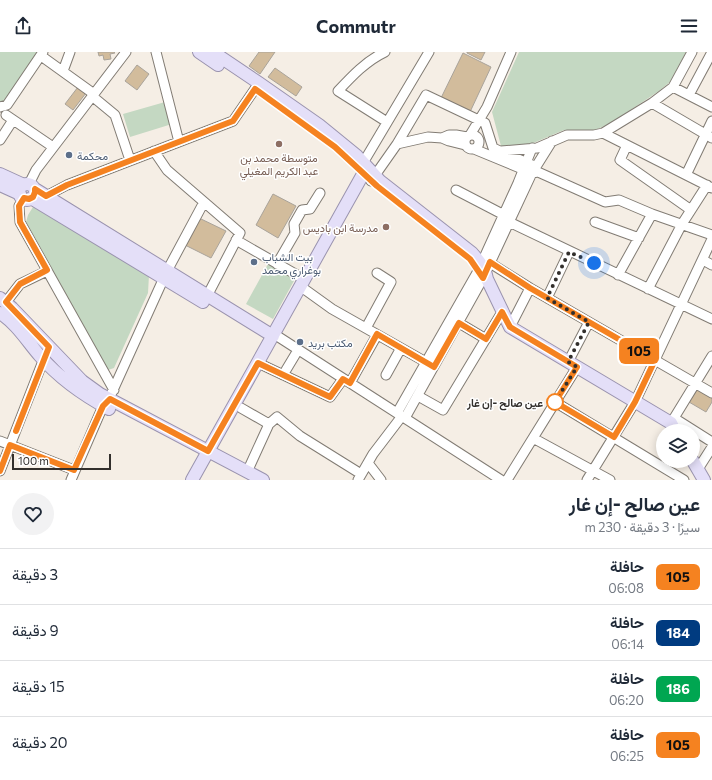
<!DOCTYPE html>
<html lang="ar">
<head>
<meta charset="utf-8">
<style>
  :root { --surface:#fff; --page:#f2f2f3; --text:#1f2937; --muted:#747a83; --line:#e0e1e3 }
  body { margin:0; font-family:Commissioner,Vazirmatn,sans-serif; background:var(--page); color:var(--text); direction:rtl; height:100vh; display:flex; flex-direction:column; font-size:15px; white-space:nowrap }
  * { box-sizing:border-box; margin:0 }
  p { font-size:13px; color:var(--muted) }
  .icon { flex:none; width:22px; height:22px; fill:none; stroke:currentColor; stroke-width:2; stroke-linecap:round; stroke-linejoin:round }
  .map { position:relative; height:428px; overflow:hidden; direction:ltr }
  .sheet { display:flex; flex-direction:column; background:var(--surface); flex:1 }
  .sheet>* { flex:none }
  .badge { padding:0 8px; border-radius:6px; font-size:14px; line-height:26px }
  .controls { position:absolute; left:656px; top:372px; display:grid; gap:8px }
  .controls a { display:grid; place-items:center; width:44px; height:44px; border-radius:50%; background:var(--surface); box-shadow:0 2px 10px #0003; font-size:20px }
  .scale { position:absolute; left:12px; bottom:10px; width:99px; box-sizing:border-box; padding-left:4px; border:2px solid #322f2c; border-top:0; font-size:11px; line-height:14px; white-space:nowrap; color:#322f2c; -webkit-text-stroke:3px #fff; paint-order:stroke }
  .you { position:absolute; width:20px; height:20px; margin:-10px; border:3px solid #fff; border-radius:50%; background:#1a73e8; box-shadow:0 0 0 6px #1a73e833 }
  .map>.badge { position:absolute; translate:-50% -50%; box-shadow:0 0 0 2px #fff }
  .round { display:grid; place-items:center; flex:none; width:42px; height:42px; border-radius:21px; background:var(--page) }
  .head { display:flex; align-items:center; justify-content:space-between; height:68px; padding:0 12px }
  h1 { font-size:19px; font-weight:700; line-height:30px }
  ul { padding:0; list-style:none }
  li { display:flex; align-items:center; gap:12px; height:56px; padding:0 12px; border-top:1px solid var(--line) }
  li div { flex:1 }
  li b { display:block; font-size:15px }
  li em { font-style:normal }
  li .badge { min-width:44px; font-weight:700; text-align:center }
  header { display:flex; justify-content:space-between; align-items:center; height:52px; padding:0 12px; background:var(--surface); font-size:18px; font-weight:700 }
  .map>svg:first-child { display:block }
  .green { fill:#c4d8c2 }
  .building { fill:#d2bc9c; stroke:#a9a39a }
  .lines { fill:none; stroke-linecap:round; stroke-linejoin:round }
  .minor-casing { stroke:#827c74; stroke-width:11 }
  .major-casing { stroke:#9a93ae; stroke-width:14 }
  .minor { stroke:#fff; stroke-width:9 }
  .major { stroke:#e4dff8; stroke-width:12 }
  .line-casing { stroke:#fff; stroke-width:9 }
  .line { stroke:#f58220; stroke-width:6 }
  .walk { stroke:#322f2c; stroke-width:4; stroke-dasharray:0 7.2 }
  .education-dot { fill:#8d6e63; stroke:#fff; stroke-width:1.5 }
  .service-dot { fill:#5c6f8a; stroke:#fff; stroke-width:1.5 }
  .stop-dot { fill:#fff; stroke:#f58220; stroke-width:2 }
  .labels { text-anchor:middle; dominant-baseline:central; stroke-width:3; stroke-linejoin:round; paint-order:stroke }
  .service-label { font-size:11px; fill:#4e5e75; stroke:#fff; text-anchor:start }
  .education-label { font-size:11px; fill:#785e54; stroke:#fff }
  .stop-label { font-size:11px; font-weight:bold; fill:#322f2c; stroke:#fff; text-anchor:end }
</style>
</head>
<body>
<header><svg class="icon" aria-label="menu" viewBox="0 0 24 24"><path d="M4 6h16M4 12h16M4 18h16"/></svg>Commutr<svg class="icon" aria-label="share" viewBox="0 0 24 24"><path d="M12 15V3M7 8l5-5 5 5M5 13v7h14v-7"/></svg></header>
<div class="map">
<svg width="712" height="428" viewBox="0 0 712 428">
  <rect width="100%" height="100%" fill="#f5eee5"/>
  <!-- green -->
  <path class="green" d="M0,0H39L7,48L0,50Z
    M519,0H686L670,30L659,39L611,71L593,79L564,78L531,92L501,94L492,60Z
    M165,50L172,72L130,85L123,62Z
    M33,155L149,223L148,241L114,316L108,318L26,170L28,163Z
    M268,212L295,227L273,267L246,252Z"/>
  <!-- building -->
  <path class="building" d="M98,0H114L115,1L110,2L111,7L104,8L103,3L99,4Z
    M259,0H275L260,22L249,14Z
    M467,0H485L481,8L467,1Z
    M463,1L491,15L470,60L441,46Z
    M137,13L149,22L137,38L125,29Z
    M275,16L302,35L296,44L268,25Z
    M78,35L86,41L73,58L65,52Z
    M273,142L296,154L278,186L256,173Z
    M199,166L226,179L211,206L185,193Z
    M699,335L712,344V350L706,360L689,350Z"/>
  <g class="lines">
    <defs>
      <path id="minor" d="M156,0L179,90
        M385,0C366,9 352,24 338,39L387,70
        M44,6L94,42
        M63,19L70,0
        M673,35L712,55
        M689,43L712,0
        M92,44L115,63L130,108
        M652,51L712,86
        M0,55L7,53L43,0
        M6,63L53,95
        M603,81L712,136
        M465 90a7 7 0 1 1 14 0a7 7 0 1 1-14 0Z
        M470,83L487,55L511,0
        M442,86L449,89L465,93
        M0,88L13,68
        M397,92L426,43L485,71L493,96L532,113
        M627,93L620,108L691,158
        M474,97L532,121L538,120L605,150L619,148L652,162L712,183
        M154,99L167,118L240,181L205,248
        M501,99L537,96L567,83H594L603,81L652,51L673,35L692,0
        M363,111L429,0
        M686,123L712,69
        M371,129L397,92L428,85L442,86L449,83H456L467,85
        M29,132L36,118L126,0
        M456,138L508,165
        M46,144L67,133L233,69L259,31
        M24,146L19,154L20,170L114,338
        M505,168L712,267
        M595,170L639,186
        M236,188L304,227
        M703,208L712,213
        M490,211L530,236L712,341
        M277,212L295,181L294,172L302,158L310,157L320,141
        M618,223L652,162
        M300,234L332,257L431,313
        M648,237L682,172L707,133
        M547,246L569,200
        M6,250L20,232L47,219
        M459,271L486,287
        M510,275L530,236
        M366,276L391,230L377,221
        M274,282L501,428
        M568,310L589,270
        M258,311L330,345L343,327
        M283,323L298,298
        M386,323L401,296
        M350,331L377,283
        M418,344L443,358L502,260
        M555,350L684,428
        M241,356L269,372
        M397,361L478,219L518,131L532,96
        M405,366L483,226L532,121L552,89
        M674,366L712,390
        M671,371L712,304
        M533,386L610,428
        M0,389L74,418
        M368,411L381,428
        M698,417L712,395
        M0,419L45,304
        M247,420L269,372L277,365L300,384L361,422
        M71,428L103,354L109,347L167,219L204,150
        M358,428L373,402L402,364
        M507,428L577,315
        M587,428L635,350L712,187"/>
      <path id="major" d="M199,0L218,13
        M213,0L259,31L319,73L357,104L380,129L472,201C479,209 485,216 487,227L510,275L671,371L675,379
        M0,122L24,133
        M19 140a8 8 0 1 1 16 0a8 8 0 1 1-16 0Z
        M0,133L20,142
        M35,137L273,284
        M31,146L203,250
        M0,246L12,256L82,329L100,342L263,428
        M0,261C17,272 27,289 40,304C60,327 83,343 109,357
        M693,409L704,428
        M192,428L367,115"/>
    </defs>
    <!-- minor casing -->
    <use href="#minor" class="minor-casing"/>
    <!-- major casing -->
    <use href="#major" class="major-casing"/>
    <!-- minor -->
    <use href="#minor" class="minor"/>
    <!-- major -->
    <use href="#major" class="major"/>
  </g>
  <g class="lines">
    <defs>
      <path id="line" d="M0,419L10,393L74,418L103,354L110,347L208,399L258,311L330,345L343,327L350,331L377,282L434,315L459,271L486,287L502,260L510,275L577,315L555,350L614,385L635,350L655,308L530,236L490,210L483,226L470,207L377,134L335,95L255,37L233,69L67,133L46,144L35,137V140L33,145L29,147L24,146L19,154L20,170L47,218L20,232L6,250L49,295L16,379"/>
    </defs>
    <!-- line casing -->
    <use href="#line" class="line-casing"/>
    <!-- line -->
    <use href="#line" class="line"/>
    <!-- walk -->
    <path class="walk" d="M555,350L577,315L568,310L589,270L547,246L569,200L594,211"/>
  </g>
  <!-- markers -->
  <g class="education-dot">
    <circle cx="279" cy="92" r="4"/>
    <circle cx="386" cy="175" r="4"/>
  </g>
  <g class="service-dot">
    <circle cx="69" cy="103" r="4"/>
    <circle cx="254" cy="210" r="4"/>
    <circle cx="300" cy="290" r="4"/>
  </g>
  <circle class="stop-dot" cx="555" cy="350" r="8"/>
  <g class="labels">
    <!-- service labels -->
    <g class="service-label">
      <text x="77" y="103">محكمة</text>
      <text x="262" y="204">بيت الشباب<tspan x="262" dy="13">بوغراري محمد</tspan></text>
      <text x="308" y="290">مكتب بريد</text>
    </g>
    <!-- education labels -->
    <g class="education-label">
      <text x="279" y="105">متوسطة محمد بن<tspan x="279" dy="13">عبد الكريم المغيلي</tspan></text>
      <text x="378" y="175" text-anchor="end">مدرسة ابن باديس</text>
    </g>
    <!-- stop labels -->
    <g class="stop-label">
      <text x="543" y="350">عين صالح -إن غار</text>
    </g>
  </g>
</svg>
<div class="controls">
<a><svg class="icon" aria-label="layers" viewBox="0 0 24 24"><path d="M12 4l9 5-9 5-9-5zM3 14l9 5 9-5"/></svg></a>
</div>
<div class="scale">100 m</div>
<div class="you" style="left:594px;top:211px"></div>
<b class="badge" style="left:639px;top:299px;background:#f58220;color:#111">105</b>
</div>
<section class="sheet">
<div class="head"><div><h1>عين صالح -إن غار</h1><p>سيرًا · 3 دقيقة · 230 m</p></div><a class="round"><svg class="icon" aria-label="heart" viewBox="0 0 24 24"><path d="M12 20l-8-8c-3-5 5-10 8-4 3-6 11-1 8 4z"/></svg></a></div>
<ul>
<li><span class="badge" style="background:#f58220;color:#111">105</span><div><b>حافلة</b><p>06:08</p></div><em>3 دقيقة</em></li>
<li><span class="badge" style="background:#003b80;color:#fff">184</span><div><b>حافلة</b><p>06:14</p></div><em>9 دقيقة</em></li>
<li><span class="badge" style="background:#00a651;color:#fff">186</span><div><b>حافلة</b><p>06:20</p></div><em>15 دقيقة</em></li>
<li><span class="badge" style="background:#f58220;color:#111">105</span><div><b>حافلة</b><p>06:25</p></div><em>20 دقيقة</em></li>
</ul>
</section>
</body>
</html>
